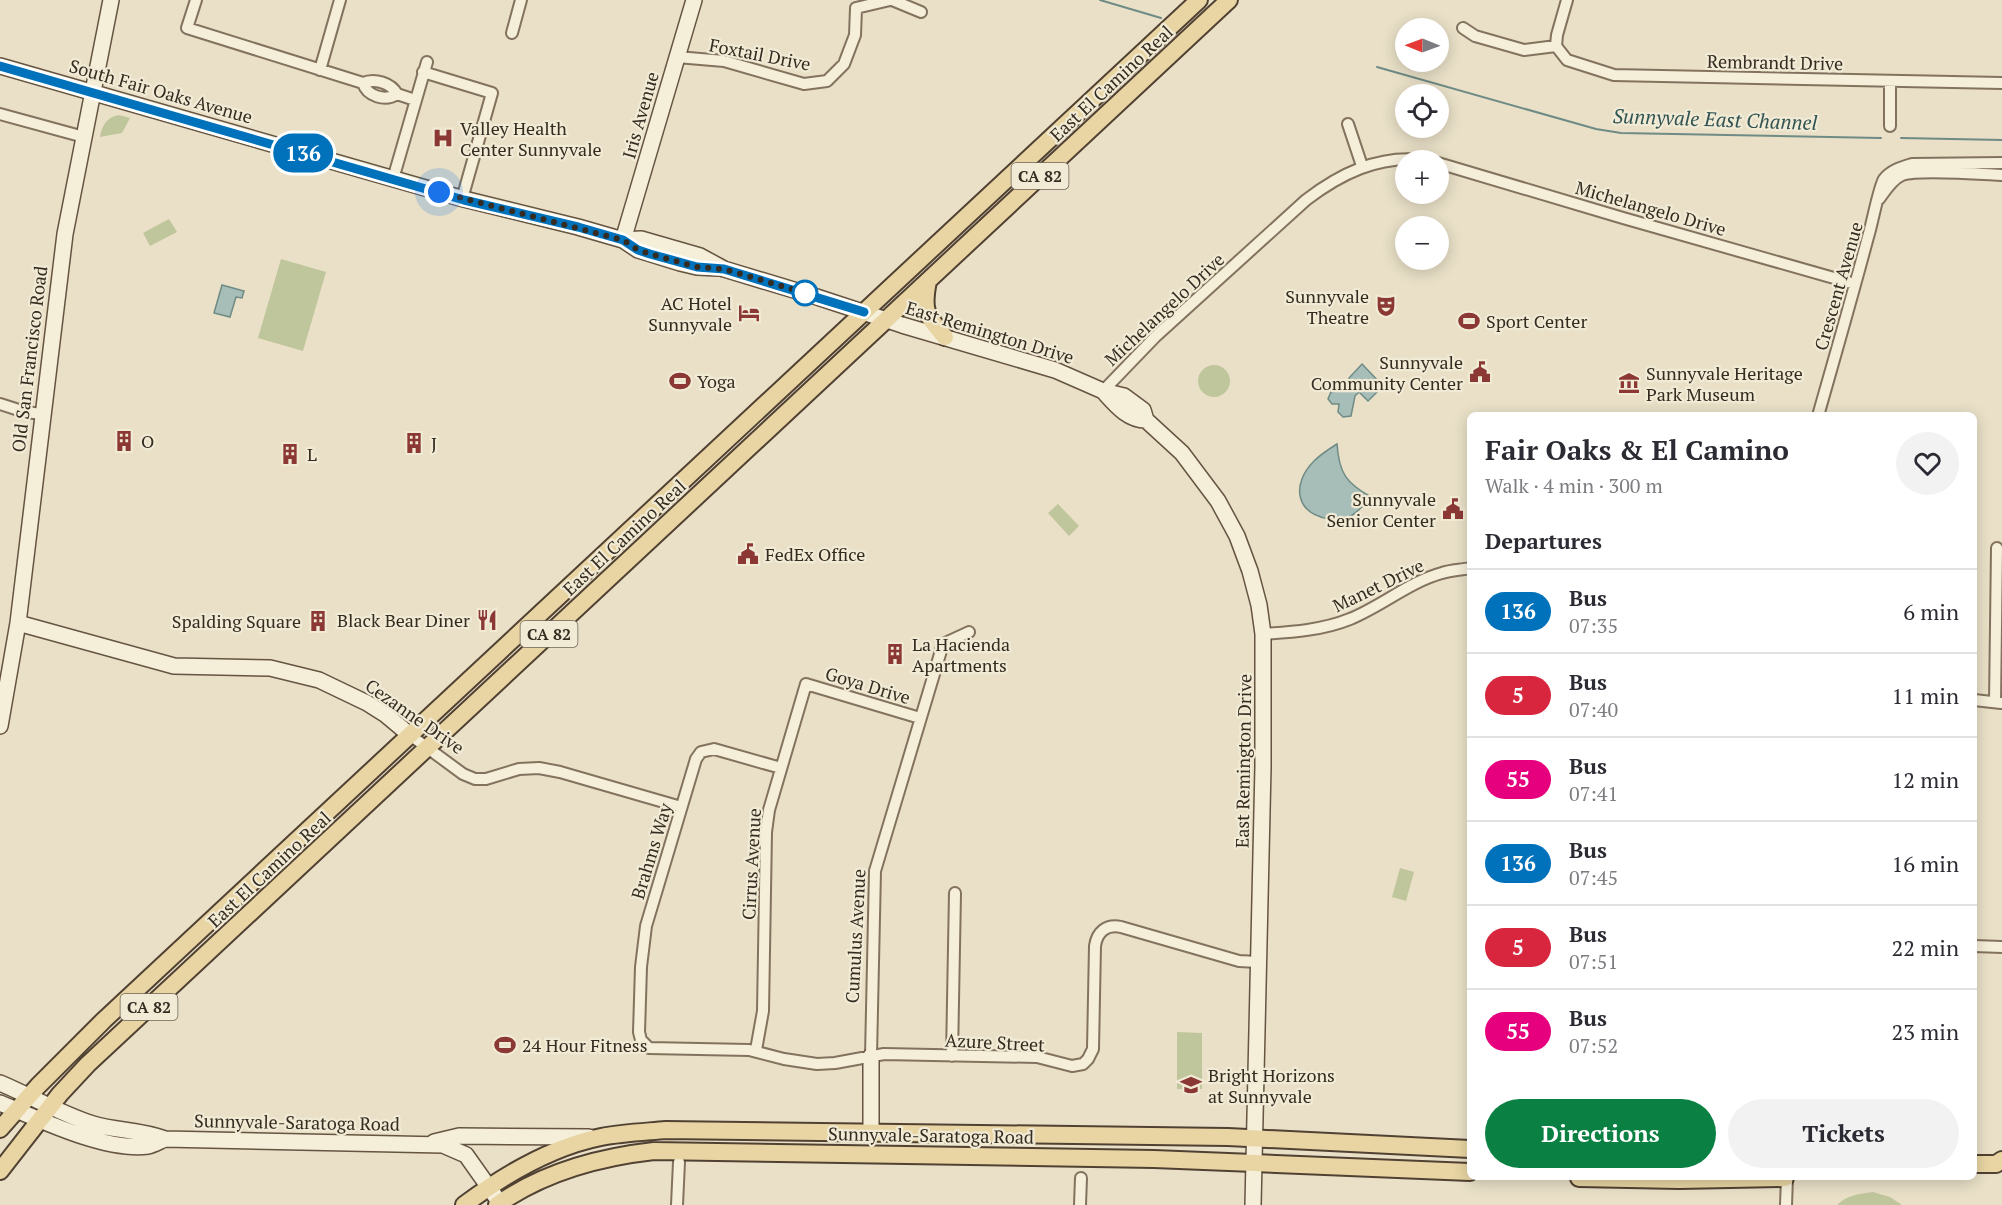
<!DOCTYPE html>
<html lang="en">
<head>
<meta charset="utf-8">
<style>
  :root { --surface:#fff; --page:#f2f2f3; --text:#2b2b33; --muted:#7c7c81; --line:#e1e1e2; --accent:#0b8043 }
  body { margin:0; font-family:"PT Serif",serif; background:var(--page); color:var(--text); height:100vh; display:flex; flex-direction:column; font-size:22px; white-space:nowrap }
  * { box-sizing:border-box; margin:0 }
  p { font-size:20px; color:var(--muted) }
  .icon { flex:none; width:33px; height:33px; fill:none; stroke:currentColor; stroke-width:2; stroke-linecap:round; stroke-linejoin:round }
  .map { position:relative; flex:1; overflow:hidden }
  .sheet { position:absolute; left:1467px; top:412px; width:510px; height:768px; display:flex; flex-direction:column; background:var(--surface); border-radius:9px; box-shadow:0 3px 15px #0003 }
  .sheet>* { flex:none }
  .badge { padding:0 12px; border-radius:20px; font-size:21px; line-height:39px }
  .needle { width:39px; rotate:271deg }
  .tools { position:absolute; left:1395px; top:18px; display:grid; gap:12px }
  .tools a { display:grid; place-items:center; width:54px; height:54px; border-radius:50%; background:var(--surface); box-shadow:0 3px 15px #0003; font-size:30px }
  .you { position:absolute; width:30px; height:30px; margin:-15px; border:4px solid #fff; border-radius:50%; background:#1a73e8; box-shadow:0 0 0 9px #1a73e833 }
  .map>.badge { position:absolute; translate:-50% -50%; box-shadow:0 0 0 3px #fff }
  h2 { padding:0 18px; font-size:22px; line-height:54px }
  .round { display:grid; place-items:center; flex:none; width:63px; height:63px; border-radius:32px; background:var(--page) }
  .summary { display:flex; align-items:center; justify-content:space-between; height:102px; padding:0 18px }
  h1 { font-size:28px; font-weight:700; line-height:45px }
  .action { display:flex; gap:12px; margin-top:auto; padding:12px 18px }
  .action a { flex:1; height:69px; border-radius:36px; background:var(--accent); color:#fff; font-size:24px; font-weight:700; line-height:69px; text-align:center }
  .action a+a { background:var(--page); color:var(--text) }
  ul { padding:0; list-style:none }
  li { display:flex; align-items:center; gap:18px; height:84px; padding:0 18px; border-top:2px solid var(--line) }
  li div { flex:1 }
  li b { display:block; font-size:22px }
  li em { font-style:normal }
  li .badge { min-width:66px; font-weight:700; text-align:center }
  .map>svg:first-child { display:block }
  .green { fill:#c0c69c }
  .water { fill:#a7bdb8; stroke:#6f8b85; stroke-width:1.5 }
  .lines { fill:none; stroke-linecap:round; stroke-linejoin:round }
  .stream { stroke:#6f8b85; stroke-width:2 }
  .street-casing { stroke:#83735e; stroke-width:14 }
  .secondary-casing { stroke:#655441; stroke-width:18 }
  .primary-casing { stroke:#514132; stroke-width:20 }
  .street { stroke:#f5eed9; stroke-width:10 }
  .secondary { stroke:#f5eed9; stroke-width:15 }
  .primary { stroke:#e8d5a3; stroke-width:16 }
  .line-casing { stroke:#fff; stroke-width:14 }
  .line { stroke:#0072bc; stroke-width:9 }
  .walk { stroke:#352b20; stroke-width:6; stroke-dasharray:0 10.8 }
  .stop-dot { fill:#fff; stroke:#0072bc; stroke-width:3 }
  .labels { text-anchor:middle; dominant-baseline:central; stroke-width:4.5; stroke-linejoin:round; paint-order:stroke }
  .shield { fill:#f1ead5; stroke:#6d6456; stroke-width:1.5 }
  .shield-label { font-size:16px; font-weight:bold; fill:#352b20 }
  .street-label { font-size:18px; fill:#352b20; stroke:#f1ead5 }
  .poi-label { font-size:18px; fill:#352b20; stroke:#f1ead5; text-anchor:start }
  .water-label { font-size:20px; font-style:italic; fill:#315352; stroke:#f1ead5 }
</style>
</head>
<body>
<div class="map">
<svg width="2002" height="1205" viewBox="0 0 2002 1205">
  <rect width="100%" height="100%" fill="#e9e0c7"/>
  <!-- green -->
  <path class="green" d="M119,115L130,118L122,133L100,137C102,125 107,117 119,115Z
    M169,219L177,232L150,246L143,233Z
    M281,259L326,272L303,351L258,338Z
    M1198 381a16 16 0 1 1 32 0a16 16 0 1 1-32 0Z
    M1058,504L1079,526L1069,536L1048,513Z
    M1400,868L1414,872L1406,901L1392,897Z
    M1177,1032L1202,1033V1089H1177Z
    M1873,1192L1890,1197L1902,1205H1837C1847,1195 1859,1194 1873,1192Z"/>
  <!-- water -->
  <path class="water" d="M222,285L244,291L242,298L236,297L230,317L214,313Z
    M1362,364L1383,386L1368,401L1359,392L1355,396L1351,416L1343,417L1338,412L1339,404H1332L1328,399L1331,392L1350,389L1354,386L1349,378Z
    M1337,444C1339,473 1346,483 1371,497C1365,504 1359,511 1351,516C1344,520 1336,520 1329,519C1294,513 1292,483 1314,461C1321,454 1329,449 1337,444Z"/>
  <g class="lines">
    <!-- stream -->
    <path class="stream" d="M1100,0L1161,18
      M1377,67L1596,129L1621,133L1881,138
      M1901,138L2002,140"/>
    <defs>
      <path id="street" d="M196,0L187,28L363,83C375,78 391,83 397,94L415,100
        M892,0L921,12
        M856,8L890,0
        M1463,28L1475,36L1524,50L1556,46
        M512,33L521,0
        M1556,46L1567,60L1614,75L2002,83
        M1556,46L1557,35L1567,0
        M677,57L724,61L804,84L827,81L844,64L855,35L856,8
        M320,70L340,0
        M423,72L492,93L462,199
        M363,83C367,96 385,102 397,94
        M0,114L84,137
        M1348,124L1362,166
        M1890,126V81
        M1438,163L1623,218L1855,284
        M393,179L427,62
        M1879,199C1885,191 1892,179 1902,175C1918,169 1981,174 2002,175
        M1103,391L1156,336L1306,200C1340,174 1378,155 1422,160
        M0,404L25,412L42,414
        M1818,416C1835,356 1852,297 1868,237C1872,225 1879,186 1884,179C1891,170 1902,167 1912,164L2002,163
        M1263,634C1293,632 1323,630 1350,619C1382,606 1409,582 1442,573C1451,570 1461,570 1470,568
        M1974,700L2001,703
        M1995,702L1997,548
        M410,735L463,774L475,779H486L519,769L539,768L560,772L681,807
        M781,768L714,749L701,752L696,759L646,926L641,967L639,1032L641,1040L649,1048L749,1050L784,1059L817,1064L835,1063L884,1054L1037,1057L1072,1066L1083,1064L1088,1059L1093,1049L1095,946C1097,932 1106,924 1121,927L1239,961L1258,962
        M1974,946L2002,947
        M756,1050L763,1011L766,832L769,810L806,684L920,718
        M871,1056L875,871L943,644L969,632
        M952,1056L955,893
        M677,1205L679,1162
        M1080,1205L1081,1178
        M1786,1205L1787,1178"/>
      <path id="secondary" d="M0,66L464,199L578,227L623,240L638,250L680,263L697,267L718,268
        M623,240L641,239L700,256L724,269L817,297L902,325L1055,370L1103,391L1124,396L1143,410L1146,420L1182,453L1218,501L1237,536L1250,571L1259,605L1263,634V767L1253,1205
        M623,240L694,0
        M1103,391C1115,404 1127,420 1146,420
        M18,623L174,666L270,668L319,680L367,703L386,715L410,735
        M0,726L18,623L65,234L111,0
        M871,1056V1132
        M0,1083C31,1096 61,1114 93,1124C117,1131 142,1130 165,1139L443,1145L466,1155L500,1203
        M0,1103C38,1119 106,1152 148,1146C153,1145 160,1141 165,1139
        M434,1142L459,1136L589,1137"/>
      <path id="primary" d="M928,281C922,311 926,315 945,337
        M0,1129L38,1086L104,1020L1199,0
        M1974,1164H1996L2002,1160
        M0,1171L60,1094L88,1064L1229,0
        M1579,1178L1679,1180L1785,1178
        M464,1205C504,1175 551,1147 601,1137C622,1133 644,1132 666,1130L1228,1137L1470,1149
        M497,1205C542,1173 600,1157 654,1151L1154,1159L1470,1172"/>
    </defs>
    <!-- street casing -->
    <use href="#street" class="street-casing"/>
    <!-- secondary casing -->
    <use href="#secondary" class="secondary-casing"/>
    <!-- primary casing -->
    <use href="#primary" class="primary-casing"/>
    <!-- street -->
    <use href="#street" class="street"/>
    <!-- secondary -->
    <use href="#secondary" class="secondary"/>
    <!-- primary -->
    <use href="#primary" class="primary"/>
  </g>
  <g class="lines">
    <defs>
      <path id="line" d="M0,66L464,200L578,227L623,240L638,250L650,254L697,267L724,269L864,312"/>
    </defs>
    <!-- line casing -->
    <use href="#line" class="line-casing"/>
    <!-- line -->
    <use href="#line" class="line"/>
    <!-- walk -->
    <path class="walk" d="M439,192L611,237L623,240L638,250L650,254L697,267L724,269L805,293"/>
  </g>
  <!-- icons -->
  <defs>
    <symbol id="hospital-bare" viewBox="-9 -9 18 18"><path d="M-5-5h3v3.5h4V-5h3V5h-3V1.5h-4V5h-3Z" fill="#8b3835" stroke="#f1ead5" stroke-width="2.5" paint-order="stroke"/></symbol>
    <symbol id="theatre-bare" viewBox="-9 -9 18 18"><path d="M-5-5.5Q0-4 5-5.5V0Q5 5 0 6Q-5 5-5 0ZM-3.3-2.5H-1v1.5H-3.3ZM1-2.5H3.3v1.5H1ZM-2.8 1Q0 5.5 2.8 1Z" fill="#8b3835" stroke="#f1ead5" stroke-width="2.5" paint-order="stroke"/></symbol>
    <symbol id="hotel-bare" viewBox="-9 -9 18 18"><path d="M-6-4.5h1.5V1H6V5H4.5V3h-9V5H-6ZM-4 0a1.8 1.8 0 1 1 3.6 0ZM.5 0V-2.5h3Q6-2.5 6 0Z" fill="#8b3835" stroke="#f1ead5" stroke-width="2.5" paint-order="stroke"/></symbol>
    <symbol id="stadium-bare" viewBox="-9 -9 18 18"><path d="M0-5a6.5 5 0 1 0 0 10a6.5 5 0 1 0 0-10ZM-3.5-1.8h7v3.6h-7Z" fill="#8b3835" stroke="#f1ead5" stroke-width="2.5" paint-order="stroke"/></symbol>
    <symbol id="civic-bare" viewBox="-9 -9 18 18"><path d="M-.6-6.5H3V-4.5H.6V-3L4-1V1h2V6H-6V1h2V-1L-.6-3ZM-1.2 2.5V6h2.4V2.5Z" fill="#8b3835" stroke="#f1ead5" stroke-width="2.5" paint-order="stroke"/></symbol>
    <symbol id="museum-bare" viewBox="-9 -9 18 18"><path d="M0-6L6-3V-2H-6V-3ZM-5-1h2V3h-2ZM-1-1h2V3h-2ZM3-1h2V3H3ZM-6 4H6V6H-6Z" fill="#8b3835" stroke="#f1ead5" stroke-width="2.5" paint-order="stroke"/></symbol>
    <symbol id="building-bare" viewBox="-9 -9 18 18"><path d="M-4-6H4V6H1V3H-1V6H-4ZM-2.5-4.3h1.7v1.8h-1.7ZM.8-4.3h1.7v1.8H.8ZM-2.5-1h1.7V.8h-1.7ZM.8-1h1.7V.8H.8Z" fill="#8b3835" stroke="#f1ead5" stroke-width="2.5" paint-order="stroke"/></symbol>
    <symbol id="restaurant-bare" viewBox="-9 -9 18 18"><path d="M-5-6h1v4h1v-4h1v4h1v-4h1v5L-1.5 .5V6h-2V.5L-5-1ZM5-6V6H3V1.5H1.5Q1.5-4 5-6Z" fill="#8b3835" stroke="#f1ead5" stroke-width="2.5" paint-order="stroke"/></symbol>
    <symbol id="school-bare" viewBox="-9 -9 18 18"><path d="M0-5L7-2L0 1L-7-2ZM-4 1L0 2.5L4 1V4Q0 6-4 4Z" fill="#8b3835" stroke="#f1ead5" stroke-width="2.5" paint-order="stroke"/></symbol>
  </defs>
  <g fill-rule="evenodd">
    <use href="#hospital-bare" x="428" y="123" width="30" height="30"/>
    <use href="#theatre-bare" x="1371" y="291" width="30" height="30"/>
    <use href="#hotel-bare" x="734" y="298" width="30" height="30"/>
    <use href="#stadium-bare" x="1454" y="306" width="30" height="30"/>
    <use href="#civic-bare" x="1465" y="357" width="30" height="30"/>
    <use href="#stadium-bare" x="665" y="366" width="30" height="30"/>
    <use href="#museum-bare" x="1614" y="368" width="30" height="30"/>
    <use href="#building-bare" x="109" y="426" width="30" height="30"/>
    <use href="#building-bare" x="399" y="428" width="30" height="30"/>
    <use href="#building-bare" x="275" y="439" width="30" height="30"/>
    <use href="#civic-bare" x="1438" y="494" width="30" height="30"/>
    <use href="#civic-bare" x="733" y="539" width="30" height="30"/>
    <use href="#restaurant-bare" x="472" y="605" width="30" height="30"/>
    <use href="#building-bare" x="303" y="606" width="30" height="30"/>
    <use href="#building-bare" x="880" y="639" width="30" height="30"/>
    <use href="#stadium-bare" x="490" y="1030" width="30" height="30"/>
    <use href="#school-bare" x="1176" y="1070" width="30" height="30"/>
  </g>
  <!-- markers -->
  <circle class="stop-dot" cx="805" cy="293" r="12"/>
  <g class="labels">
    <!-- shield labels -->
    <g class="shield">
      <rect x="1011.5" y="163" width="57" height="26" rx="4.5"/>
      <rect x="520.5" y="621" width="57" height="26" rx="4.5"/>
      <rect x="120.5" y="994" width="57" height="26" rx="4.5"/>
    </g>
    <g class="shield-label">
      <text x="1040" y="176">CA 82</text>
      <text x="549" y="634">CA 82</text>
      <text x="149" y="1007">CA 82</text>
    </g>
    <!-- street labels -->
    <g class="street-label">
      <text transform="translate(760 54) rotate(11)">Foxtail Drive</text>
      <text transform="translate(1775 62) rotate(1)">Rembrandt Drive</text>
      <text transform="translate(1111 83) rotate(-43)">East El Camino Real</text>
      <text transform="translate(161 91) rotate(16)">South Fair Oaks Avenue</text>
      <text transform="translate(640 115) rotate(-74)">Iris Avenue</text>
      <text transform="translate(1651 208) rotate(16)">Michelangelo Drive</text>
      <text transform="translate(1838 286) rotate(-74)">Crescent Avenue</text>
      <text transform="translate(1164 309) rotate(-43)">Michelangelo Drive</text>
      <text transform="translate(990 332) rotate(17)">East Remington Drive</text>
      <text transform="translate(29 359) rotate(-83)">Old San Francisco Road</text>
      <text transform="translate(624 537) rotate(-43)">East El Camino Real</text>
      <text transform="translate(1378 585) rotate(-26)">Manet Drive</text>
      <text transform="translate(868 685) rotate(17)">Goya Drive</text>
      <text transform="translate(415 716) rotate(35)">Cezanne Drive</text>
      <text transform="translate(1243 761) rotate(-89)">East Remington Drive</text>
      <text transform="translate(651 851) rotate(-73)">Brahms Way</text>
      <text transform="translate(751 864) rotate(-87)">Cirrus Avenue</text>
      <text transform="translate(269 869) rotate(-43)">East El Camino Real</text>
      <text transform="translate(855 936) rotate(-87)">Cumulus Avenue</text>
      <text transform="translate(995 1042) rotate(3)">Azure Street</text>
      <text transform="translate(297 1122) rotate(1)">Sunnyvale-Saratoga Road</text>
      <text transform="translate(931 1135) rotate(1)">Sunnyvale-Saratoga Road</text>
    </g>
    <!-- poi labels -->
    <g class="poi-label">
      <text x="460" y="128">Valley Health<tspan x="460" dy="21">Center Sunnyvale</tspan></text>
      <text x="1369" y="296" text-anchor="end">Sunnyvale<tspan x="1369" dy="21">Theatre</tspan></text>
      <text x="732" y="303" text-anchor="end">AC Hotel<tspan x="732" dy="21">Sunnyvale</tspan></text>
      <text x="1486" y="321">Sport Center</text>
      <text x="1463" y="362" text-anchor="end">Sunnyvale<tspan x="1463" dy="21">Community Center</tspan></text>
      <text x="1646" y="373">Sunnyvale Heritage<tspan x="1646" dy="21">Park Museum</tspan></text>
      <text x="697" y="381">Yoga</text>
      <text x="141" y="441">O</text>
      <text x="431" y="443">J</text>
      <text x="307" y="454">L</text>
      <text x="1436" y="499" text-anchor="end">Sunnyvale<tspan x="1436" dy="21">Senior Center</tspan></text>
      <text x="765" y="554">FedEx Office</text>
      <text x="470" y="620" text-anchor="end">Black Bear Diner</text>
      <text x="301" y="621" text-anchor="end">Spalding Square</text>
      <text x="912" y="644">La Hacienda<tspan x="912" dy="21">Apartments</tspan></text>
      <text x="522" y="1045">24 Hour Fitness</text>
      <text x="1208" y="1075">Bright Horizons<tspan x="1208" dy="21">at Sunnyvale</tspan></text>
    </g>
    <!-- water labels -->
    <g class="water-label">
      <text transform="translate(1715 119) rotate(2)">Sunnyvale East Channel</text>
    </g>
  </g>
</svg>
<div class="tools">
<a><svg class="needle" viewBox="-14 -14 28 28"><path d="M0-13l5 13h-10z" fill="#e53935"/><path d="M0 13l5-13h-10z" fill="#7c7c81"/></svg></a>
<a><svg class="icon" aria-label="locate" viewBox="0 0 24 24"><circle cx="12" cy="12" r="6"/><path d="M12 2v4M12 18v4M2 12h4M18 12h4"/></svg></a>
<a>+</a>
<a>−</a>
</div>
<div class="you" style="left:439px;top:192px"></div>
<b class="badge" style="left:303px;top:153px;background:#0072bc;color:#fff">136</b>
<section class="sheet">
<div class="summary"><div><h1>Fair Oaks &amp; El Camino</h1><p>Walk · 4 min · 300 m</p></div><a class="round"><svg class="icon" aria-label="heart" viewBox="0 0 24 24"><path d="M12 20l-8-8c-3-5 5-10 8-4 3-6 11-1 8 4z"/></svg></a></div>
<h2>Departures</h2>
<ul>
<li><span class="badge" style="background:#0072bc;color:#fff">136</span><div><b>Bus</b><p>07:35</p></div><em>6 min</em></li>
<li><span class="badge" style="background:#d7263d;color:#fff">5</span><div><b>Bus</b><p>07:40</p></div><em>11 min</em></li>
<li><span class="badge" style="background:#e6007e;color:#fff">55</span><div><b>Bus</b><p>07:41</p></div><em>12 min</em></li>
<li><span class="badge" style="background:#0072bc;color:#fff">136</span><div><b>Bus</b><p>07:45</p></div><em>16 min</em></li>
<li><span class="badge" style="background:#d7263d;color:#fff">5</span><div><b>Bus</b><p>07:51</p></div><em>22 min</em></li>
<li><span class="badge" style="background:#e6007e;color:#fff">55</span><div><b>Bus</b><p>07:52</p></div><em>23 min</em></li>
</ul>
<div class="action"><a>Directions</a><a>Tickets</a></div>
</section>
</div>
</body>
</html>
